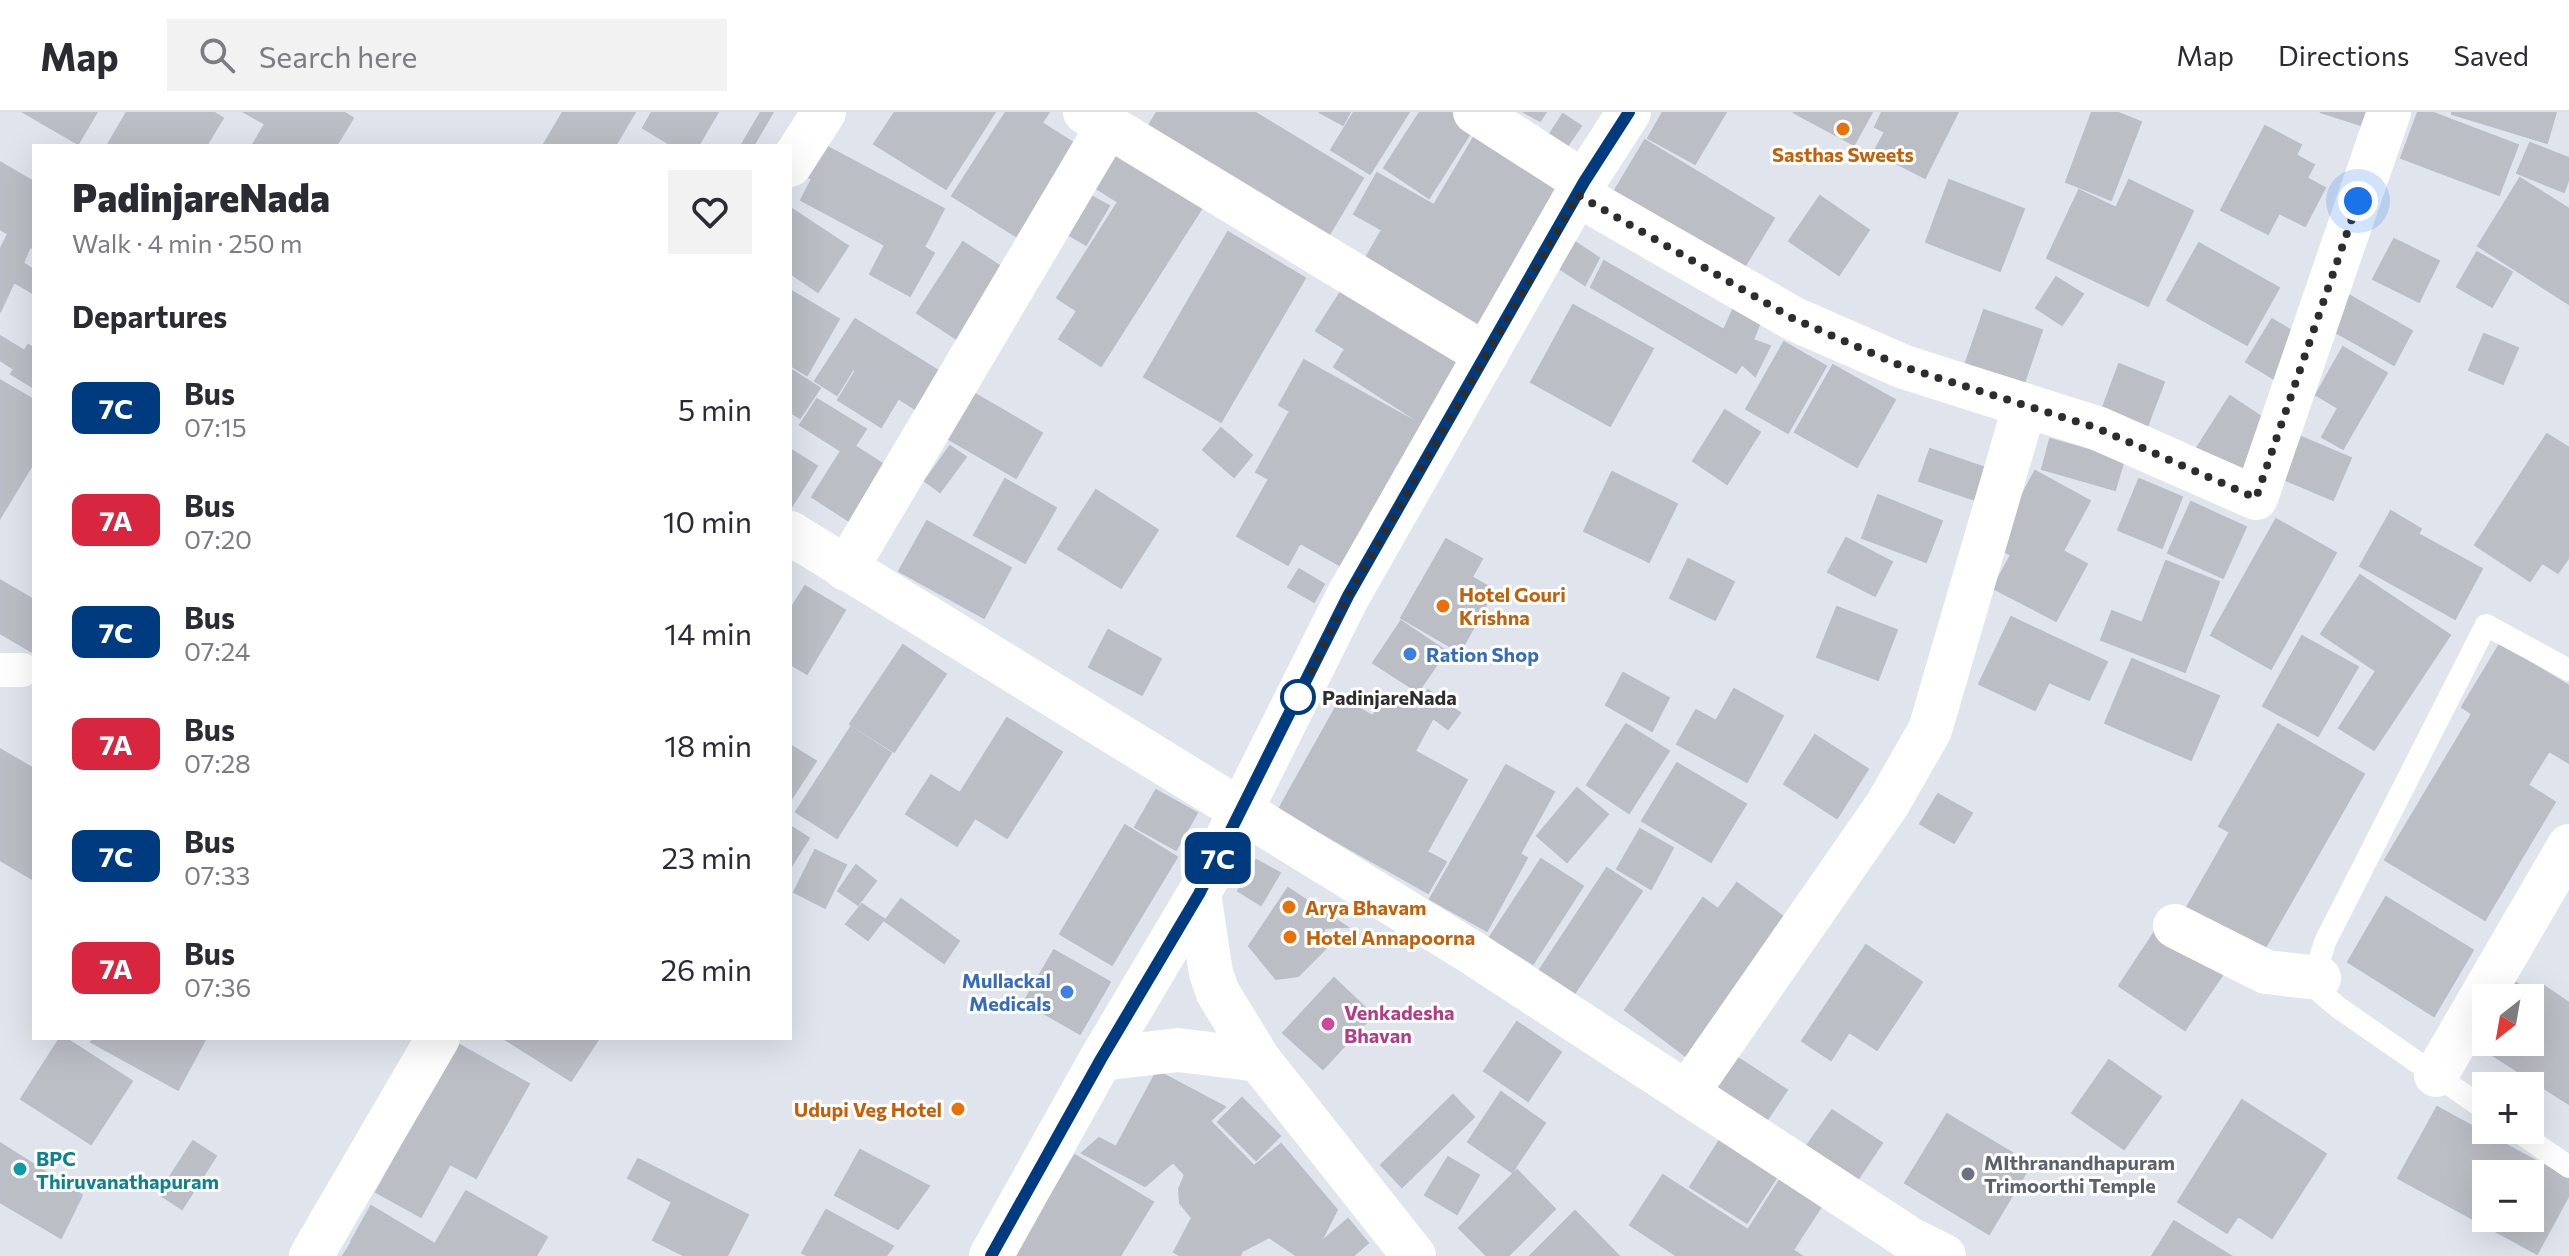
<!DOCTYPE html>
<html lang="en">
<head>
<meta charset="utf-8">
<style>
  :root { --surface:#fff; --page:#f2f2f3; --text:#2b2b33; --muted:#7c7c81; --line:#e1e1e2 }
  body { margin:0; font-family:Commissioner,sans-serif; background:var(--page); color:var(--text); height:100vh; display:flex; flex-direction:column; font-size:30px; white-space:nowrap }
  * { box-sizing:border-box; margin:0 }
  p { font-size:26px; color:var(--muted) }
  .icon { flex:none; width:44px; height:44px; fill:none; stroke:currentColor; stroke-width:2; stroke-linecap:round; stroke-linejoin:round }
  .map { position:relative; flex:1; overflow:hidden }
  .details { position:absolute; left:32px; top:32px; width:760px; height:896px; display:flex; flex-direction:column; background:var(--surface); border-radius:0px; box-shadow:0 8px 32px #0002 }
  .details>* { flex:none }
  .badge { padding:0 16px; border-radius:12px; font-size:28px; line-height:52px }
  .needle { width:52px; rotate:211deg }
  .controls { position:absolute; left:2472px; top:872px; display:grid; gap:16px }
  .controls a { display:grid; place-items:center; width:72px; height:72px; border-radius:0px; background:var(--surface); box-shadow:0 8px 32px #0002; font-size:40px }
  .you { position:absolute; width:40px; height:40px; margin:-20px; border:6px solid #fff; border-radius:50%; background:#1a73e8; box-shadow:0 0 0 12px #1a73e833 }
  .map>.badge { position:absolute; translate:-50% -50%; box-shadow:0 0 0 4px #fff }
  h2 { padding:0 40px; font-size:30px; line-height:72px }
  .round { display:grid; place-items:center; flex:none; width:84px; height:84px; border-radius:0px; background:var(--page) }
  .headline { display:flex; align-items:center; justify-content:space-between; height:136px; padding:0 40px }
  h1 { font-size:38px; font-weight:800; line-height:60px }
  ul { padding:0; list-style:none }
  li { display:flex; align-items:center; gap:24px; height:112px; padding:0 40px }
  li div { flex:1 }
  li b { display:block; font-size:30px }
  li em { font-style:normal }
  li .badge { min-width:88px; font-weight:700; text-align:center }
  header { display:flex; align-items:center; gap:48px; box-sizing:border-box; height:112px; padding:0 40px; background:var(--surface); border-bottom:2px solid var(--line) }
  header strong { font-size:38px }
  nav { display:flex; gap:44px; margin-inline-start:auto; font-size:28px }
  .search { width:560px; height:72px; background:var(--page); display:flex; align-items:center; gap:20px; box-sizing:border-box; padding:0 28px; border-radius:0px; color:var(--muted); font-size:30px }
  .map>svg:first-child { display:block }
  .building { fill:#bcbec6; stroke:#b9bec9; stroke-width:2; fill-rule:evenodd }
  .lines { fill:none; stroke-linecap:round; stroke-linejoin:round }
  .service { stroke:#fff; stroke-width:22 }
  .pedestrian { stroke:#fff; stroke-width:34 }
  .minor { stroke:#fff; stroke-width:44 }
  .secondary { stroke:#fff; stroke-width:44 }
  .line-casing { stroke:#fff; stroke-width:18 }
  .line { stroke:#003b80; stroke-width:12 }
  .walk { stroke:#2d2d2d; stroke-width:8; stroke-dasharray:0 14.4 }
  .food-dot { fill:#e8710a; stroke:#fff; stroke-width:3 }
  .shop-dot { fill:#3f7fe0; stroke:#fff; stroke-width:3 }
  .stop-dot { fill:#fff; stroke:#003b80; stroke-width:4 }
  .hotel-dot { fill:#d1479c; stroke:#fff; stroke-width:3 }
  .culture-dot { fill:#0f9aa8; stroke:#fff; stroke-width:3 }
  .worship-dot { fill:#6b7280; stroke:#fff; stroke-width:3 }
  .labels { text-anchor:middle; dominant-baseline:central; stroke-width:6; stroke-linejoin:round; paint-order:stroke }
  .food-label { font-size:20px; font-weight:bold; fill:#c56008; stroke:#fff; text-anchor:start }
  .shop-label { font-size:20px; font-weight:bold; fill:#366cbe; stroke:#fff; text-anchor:start }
  .stop-label { font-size:20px; font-weight:bold; fill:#2d2d2d; stroke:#fff; text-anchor:start }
  .hotel-label { font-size:20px; font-weight:bold; fill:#b23c85; stroke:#fff; text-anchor:start }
  .culture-label { font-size:20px; font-weight:bold; fill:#0d838f; stroke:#fff; text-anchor:start }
  .worship-label { font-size:20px; font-weight:bold; fill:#5b616d; stroke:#fff; text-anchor:start }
</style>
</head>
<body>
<header>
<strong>Map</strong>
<div class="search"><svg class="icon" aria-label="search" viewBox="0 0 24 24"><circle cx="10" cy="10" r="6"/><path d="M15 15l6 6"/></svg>Search here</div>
<nav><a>Map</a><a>Directions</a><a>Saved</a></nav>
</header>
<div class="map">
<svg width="2569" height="1144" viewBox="0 0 2569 1144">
  <rect width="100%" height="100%" fill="#e0e5ed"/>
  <!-- building -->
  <path class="building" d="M23,0H97L78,32Z
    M127,0H213L223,6L206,34H107Z
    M244,0H343L353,6L336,34H252L265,12Z
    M563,0H635L615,34H543Z
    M652,0H718L698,34H673L643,16Z
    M761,0H773L753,34H741Z
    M895,0H995L946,77L874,32Z
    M1006,0H1049L1042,11L1088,40L1045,109L1031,100L1016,124L952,84Z
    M1157,0H1254L1363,66L1324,131L1144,22Z
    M1319,0H1350L1343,13Z
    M1354,0H1409L1370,62L1331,38Z
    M1420,0H1457L1476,12L1429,86L1384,56Z
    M1524,0H1546L1540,9Z
    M1663,0H1726L1695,52L1648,26Z
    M1793,0H1872L1854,33Z
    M1882,0H1958L1925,66L1874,40L1885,20L1875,15Z
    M2092,0H2116L2141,10L2111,88L2066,70Z
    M2320,0H2369L2364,14Z
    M2418,0H2431L2518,33L2499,83L2401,46Z
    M2452,0H2556L2547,31L2452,2Z
    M1563,2L1581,14L1561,43L1544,31Z
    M2265,14L2301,33L2296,43L2314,53L2307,66L2325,76L2305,114L2279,101L2268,122L2221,98Z
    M1480,15L1561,67L1476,213L1364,149L1382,118L1354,102L1377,61L1434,93Z
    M1645,28L1774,106L1740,162L1611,85Z
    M818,30L944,97L924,135L934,141L910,184L870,162L885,133L801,88L812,67L802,62Z
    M2530,31L2569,46V66L2564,80L2517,61Z
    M1116,34L1205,91L1101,254L1059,227L1077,199L1057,186L1118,90L1091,73Z
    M0,50L34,70V137L0,117Z
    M2520,66L2569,97V192L2478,134Z
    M1949,68L2024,97L2000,159L1926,130Z
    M2129,68L2193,99L2148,194L2047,146L2079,78L2116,96Z
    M1087,82L1109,94L1086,133L1064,120Z
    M1820,84L1869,118L1839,163L1789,129Z
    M792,97L848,134L818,180L790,161V100Z
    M1228,120L1305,166L1221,310L1144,265Z
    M8,122L30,135L23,151L34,158V182L14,170L0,200V138Z
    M2394,127L2439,149L2419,190L2373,167Z
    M1572,128L1599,146L1585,173L1557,155Z
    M963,130L1012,162L966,233L917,201Z
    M2199,131L2279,176L2247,233L2167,188Z
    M2477,140L2512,160L2492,195L2457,175Z
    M1604,149L1724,218L1736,191L1761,208L1753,228L1770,234L1755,264L1742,252L1736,261L1591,175Z
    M2056,165L2083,182L2062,213L2036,196Z
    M1349,167L1474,246L1429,316L1334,255L1345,237L1316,219Z
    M790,178L839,207L807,263L790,253Z
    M2340,178L2412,219L2394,253L2321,212Z
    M1573,193L1653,237L1610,314L1531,270Z
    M1984,198L2042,218L2019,286L1961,265Z
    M855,207L950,266L926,304L853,257L837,283L815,269Z
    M2272,207L2305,227L2279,270L2246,250Z
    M2484,222L2518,236L2503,272L2469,258Z
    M0,224L25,239L14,257L0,248Z
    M1784,230L1826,254L1788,321L1746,297Z
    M28,233L34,236V276L11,262Z
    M2343,235L2387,261L2343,337L2322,325L2338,296L2316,283Z
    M1304,248L1430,318L1350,459L1300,431L1288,453L1237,424L1269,367L1256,360L1290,299L1279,293Z
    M2119,252L2164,270L2147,315L2102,298Z
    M1833,253L1895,288L1857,355L1795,320Z
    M790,257L820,276L800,306L790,300Z
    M855,260L898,287L881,315L838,288Z
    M0,268L34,288V350L0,406Z
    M972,280L1042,321L1016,366L947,326Z
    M2230,284L2272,312L2238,367L2195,339Z
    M817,287L866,317L855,334L892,358L857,414L812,385L841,339L800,313Z
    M1725,298L1760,320L1727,372L1693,349Z
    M1221,316L1252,343L1234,365L1203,338Z
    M2294,322L2351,346L2333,388L2276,364Z
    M2547,322L2569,336V445L2558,461L2542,451L2530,469L2475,433Z
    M2050,327L2124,348L2115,378L2042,357Z
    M950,334L966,345L940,380L925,369Z
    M790,337L817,354L790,397Z
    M1930,337L1989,357L1978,389L1919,369Z
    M2035,359L2090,389L2063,439L2087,452L2056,509L1993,476L2011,443L1995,434Z
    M1612,360L1677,392L1649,450L1584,419Z
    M1005,367L1056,396L1025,451L974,423Z
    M2139,367L2182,385L2162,436L2118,418Z
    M1096,378L1158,418L1121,476L1058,437Z
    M1878,383L1942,409L1926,450L1862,426Z
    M2191,390L2246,415L2223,466L2168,441Z
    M2391,399L2421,417L2418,422L2482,457L2455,507L2360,454Z
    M2276,407L2336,441L2271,557L2211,523Z
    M927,409L1011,456L984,506L899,459Z
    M1846,426L1892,450L1875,484L1828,460Z
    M1446,427L1482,447L1472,465L1494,478L1460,540L1401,506Z
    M1688,447L1734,470L1715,508L1670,486Z
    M2166,449L2219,470L2185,560L2101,528L2112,499L2142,511Z
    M1299,457L1324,472L1314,490L1288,475Z
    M2360,463L2450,523L2374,638L2339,616L2376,559L2321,522Z
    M0,468L34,488V541L0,521Z
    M805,474L845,498L807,562L790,552V498Z
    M1837,495L1897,518L1878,568L1817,545Z
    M2011,505L2107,550L2089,588L2049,570L2035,598L1979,572Z
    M1401,509L1446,539L1418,580L1373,551Z
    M1108,518L1161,547L1142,583L1089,555Z
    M2302,524L2358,555L2318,624L2263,594Z
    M2500,532L2569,574V651L2549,639L2528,673L2555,690L2485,808L2385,748L2472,602L2462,595Z
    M903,533L946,562L894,640L850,612Z
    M2132,547L2219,584L2191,648L2105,611Z
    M1623,561L1669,586L1652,619L1606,593Z
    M1734,577L1783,604L1747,670L1677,632L1696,598L1716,609Z
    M1428,578L1460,601L1448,617L1417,594Z
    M1386,581L1433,606L1415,639L1467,668L1427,740L1446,750L1428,781L1279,697L1341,586L1373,604Z
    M1007,606L1062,640L1007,726L975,706L957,734L906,702L931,663L960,681Z
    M1626,612L1669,639L1629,701L1587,673Z
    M2278,612L2364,662L2261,843L2185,799L2230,720L2219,714Z
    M851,615L891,641L837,726L796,700Z
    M1815,623L1868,657L1837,706L1784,672Z
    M790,633L816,649L790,689Z
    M0,637L34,657V768L0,748Z
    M1677,651L1746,692L1711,750L1642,709Z
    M1506,653L1554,680L1520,742L1527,746L1487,819L1430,787Z
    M1577,676L1608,702L1567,750L1537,724Z
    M1156,678L1197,701L1176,738L1135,715Z
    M1938,682L1972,701L1954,731L1920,712Z
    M1125,713L1177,745L1112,853L1060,822Z
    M790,714L809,726L790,756Z
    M1640,717L1673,736L1651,777L1617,757Z
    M815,738L846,753L825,796L794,780Z
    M1541,747L1583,774L1533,852L1490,825Z
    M1256,748L1280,761L1261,793L1238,779Z
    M856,753L876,769L858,793L838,779Z
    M1607,756L1642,779L1574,882L1539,859Z
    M1737,771L1796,814L1695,951L1625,898L1703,786L1718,797Z
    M1288,776L1347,815L1324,816L1325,837L1298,864L1276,867L1249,834Z
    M2386,785L2473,838L2434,904L2348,850Z
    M901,787L959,829L944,851L885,809Z
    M862,792L884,807L868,828L846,812Z
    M2158,815L2225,859L2185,918L2119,874Z
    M1866,833L1922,870L1877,938L1849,920L1831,948L1802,929Z
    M1054,838L1110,870L1080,922L1024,890Z
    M1334,866L1373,903L1323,957L1283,921Z
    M2508,866L2538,884L2544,874L2569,891V992L2469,928L2486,900V930H2530V886H2495Z
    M1517,910L1561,940L1528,989L1484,959Z
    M60,926H65L132,969L91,1032L21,987Z
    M94,926H206L178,978L91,930Z
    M503,926H599L571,969Z
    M458,932L529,972L476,1066L450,1052L421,1105L376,1080Z
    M1735,944L1787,978L1763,1014L1711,981Z
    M2109,948L2161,985L2124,1037L2072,1001Z
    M1157,959L1225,995L1210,1009L1254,1054L1281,1032L1337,1098L1320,1131L1348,1107L1368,1131L1353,1144H1297L1269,1125L1242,1139L1240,1144H1181L1174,1140L1192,1106L1180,1091L1179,1077L1185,1063L1173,1050L1145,1074L1082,1041L1099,1026L1116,1035Z
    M1501,980L1545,1011L1512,1060L1468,1030Z
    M1453,983L1474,1005L1402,1075L1381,1053Z
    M1242,986L1280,1024L1256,1048L1218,1010Z
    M2242,988L2326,1042L2272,1126L2238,1104L2227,1121L2178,1090Z
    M2437,995L2569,1067V1083L2537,1142L2398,1066ZM2486,1062H2530V1106H2486Z
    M1832,998L1882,1031L1850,1079L1799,1045Z
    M1947,1002L2031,1052L1989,1122L1905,1071Z
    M1723,1023L1780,1060L1747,1111L1690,1075Z
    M193,1029L216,1044L182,1097L159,1082Z
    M0,1031L82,1083L61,1126L0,1090Z
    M860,1038L929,1074L898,1117L835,1083Z
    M1075,1043L1153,1090L1120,1144H1013Z
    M1448,1045L1479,1063L1457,1102L1425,1083Z
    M638,1047L748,1103L727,1144H685L653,1128L672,1090L628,1066Z
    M1517,1058L1555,1097L1508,1144H1487L1459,1116Z
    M1663,1063L1748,1118L1781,1066L1822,1093L1793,1138L1802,1144H1677L1630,1113Z
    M466,1079L547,1125L536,1144H375L351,1130L371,1094L435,1132Z
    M826,1098L893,1134L886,1144H809L802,1141Z
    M1575,1099L1619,1144H1530Z
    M2174,1109L2231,1144H2152Z
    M351,1131L373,1144H343Z"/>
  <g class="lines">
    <!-- service -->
    <path class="service" d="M2486,998L2339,896L2321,881L2318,853L2325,830L2486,513L2569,558
      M2516,1018L2569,1055"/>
    <!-- pedestrian -->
    <path class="pedestrian" d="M0,558H22"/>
    <!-- minor -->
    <path class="minor" d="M1085,0L1486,243
      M1475,0L1584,70
      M790,53L824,0
      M1578,83L1794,207L1904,255L2097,316L2256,386L2389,0
      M790,421L1471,840L1910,1127L1944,1144
      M846,457L1108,14
      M2175,814L2266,860L2319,866
      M2436,963L2569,734
      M1687,981L1887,693L1930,618L2025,293
      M311,1144L438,926"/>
    <!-- secondary -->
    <path class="secondary" d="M1199,782L1211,861L1218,881L1259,948
      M1101,947L1178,938L1259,948L1414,1144
      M991,1144L1101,947L1199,782L1348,484L1584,70L1629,0"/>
  </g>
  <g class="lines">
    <defs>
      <path id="line" d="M991,1144L1101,947L1199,782L1348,484L1584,70L1629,0"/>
    </defs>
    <!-- line casing -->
    <use href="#line" class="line-casing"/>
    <!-- line -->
    <use href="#line" class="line"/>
    <!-- walk -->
    <path class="walk" d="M1298,585L1295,591L1348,484L1578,83L1794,207L1904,255L2097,316L2256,386L2358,89"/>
  </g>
  <!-- markers -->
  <g class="food-dot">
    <circle cx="1843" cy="17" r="8"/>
    <circle cx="1443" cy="494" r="8"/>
    <circle cx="1289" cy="795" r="8"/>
    <circle cx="1290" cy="825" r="8"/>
    <circle cx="958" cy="997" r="8"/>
  </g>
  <g class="shop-dot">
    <circle cx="1410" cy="542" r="8"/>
    <circle cx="1067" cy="880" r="8"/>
  </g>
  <circle class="stop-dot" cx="1298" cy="585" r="16"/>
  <circle class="hotel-dot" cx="1328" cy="912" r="8"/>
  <circle class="culture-dot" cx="20" cy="1057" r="8"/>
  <circle class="worship-dot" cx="1968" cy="1062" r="8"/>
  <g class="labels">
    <!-- food labels -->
    <g class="food-label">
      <text x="1843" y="42" text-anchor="middle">Sasthas Sweets</text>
      <text x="1459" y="482">Hotel Gouri<tspan x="1459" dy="23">Krishna</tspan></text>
      <text x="1305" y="795">Arya Bhavam</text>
      <text x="1306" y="825">Hotel Annapoorna</text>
      <text x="942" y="997" text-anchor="end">Udupi Veg Hotel</text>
    </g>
    <!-- shop labels -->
    <g class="shop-label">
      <text x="1426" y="542">Ration Shop</text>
      <text x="1051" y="868" text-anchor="end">Mullackal<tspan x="1051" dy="23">Medicals</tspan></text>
    </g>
    <!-- stop labels -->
    <g class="stop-label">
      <text x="1322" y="585">PadinjareNada</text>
    </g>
    <!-- hotel labels -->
    <g class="hotel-label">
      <text x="1344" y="900">Venkadesha<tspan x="1344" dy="23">Bhavan</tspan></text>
    </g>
    <!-- culture labels -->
    <g class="culture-label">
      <text x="36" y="1046">BPC<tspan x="36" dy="23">Thiruvanathapuram</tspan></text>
    </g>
    <!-- worship labels -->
    <g class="worship-label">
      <text x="1984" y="1050">MIthranandhapuram<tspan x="1984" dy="23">Trimoorthi Temple</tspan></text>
    </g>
  </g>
</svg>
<div class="controls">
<a><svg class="needle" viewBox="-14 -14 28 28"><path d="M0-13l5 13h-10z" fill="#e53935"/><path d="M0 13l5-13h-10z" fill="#7c7c81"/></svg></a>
<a>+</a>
<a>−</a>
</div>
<div class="you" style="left:2358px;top:89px"></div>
<b class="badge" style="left:1218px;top:746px;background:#003b80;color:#fff">7C</b>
<section class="details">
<div class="headline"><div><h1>PadinjareNada</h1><p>Walk · 4 min · 250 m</p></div><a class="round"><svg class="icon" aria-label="heart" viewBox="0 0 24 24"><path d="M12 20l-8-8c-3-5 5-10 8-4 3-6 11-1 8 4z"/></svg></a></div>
<h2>Departures</h2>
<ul>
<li><span class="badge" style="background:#003b80;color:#fff">7C</span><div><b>Bus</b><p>07:15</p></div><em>5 min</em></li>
<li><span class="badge" style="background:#d7263d;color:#fff">7A</span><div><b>Bus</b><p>07:20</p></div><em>10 min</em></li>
<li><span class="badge" style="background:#003b80;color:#fff">7C</span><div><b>Bus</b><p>07:24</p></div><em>14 min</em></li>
<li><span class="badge" style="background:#d7263d;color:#fff">7A</span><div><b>Bus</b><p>07:28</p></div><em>18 min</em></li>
<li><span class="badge" style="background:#003b80;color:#fff">7C</span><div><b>Bus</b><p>07:33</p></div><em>23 min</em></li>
<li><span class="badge" style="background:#d7263d;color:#fff">7A</span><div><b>Bus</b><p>07:36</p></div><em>26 min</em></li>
</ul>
</section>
</div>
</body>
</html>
